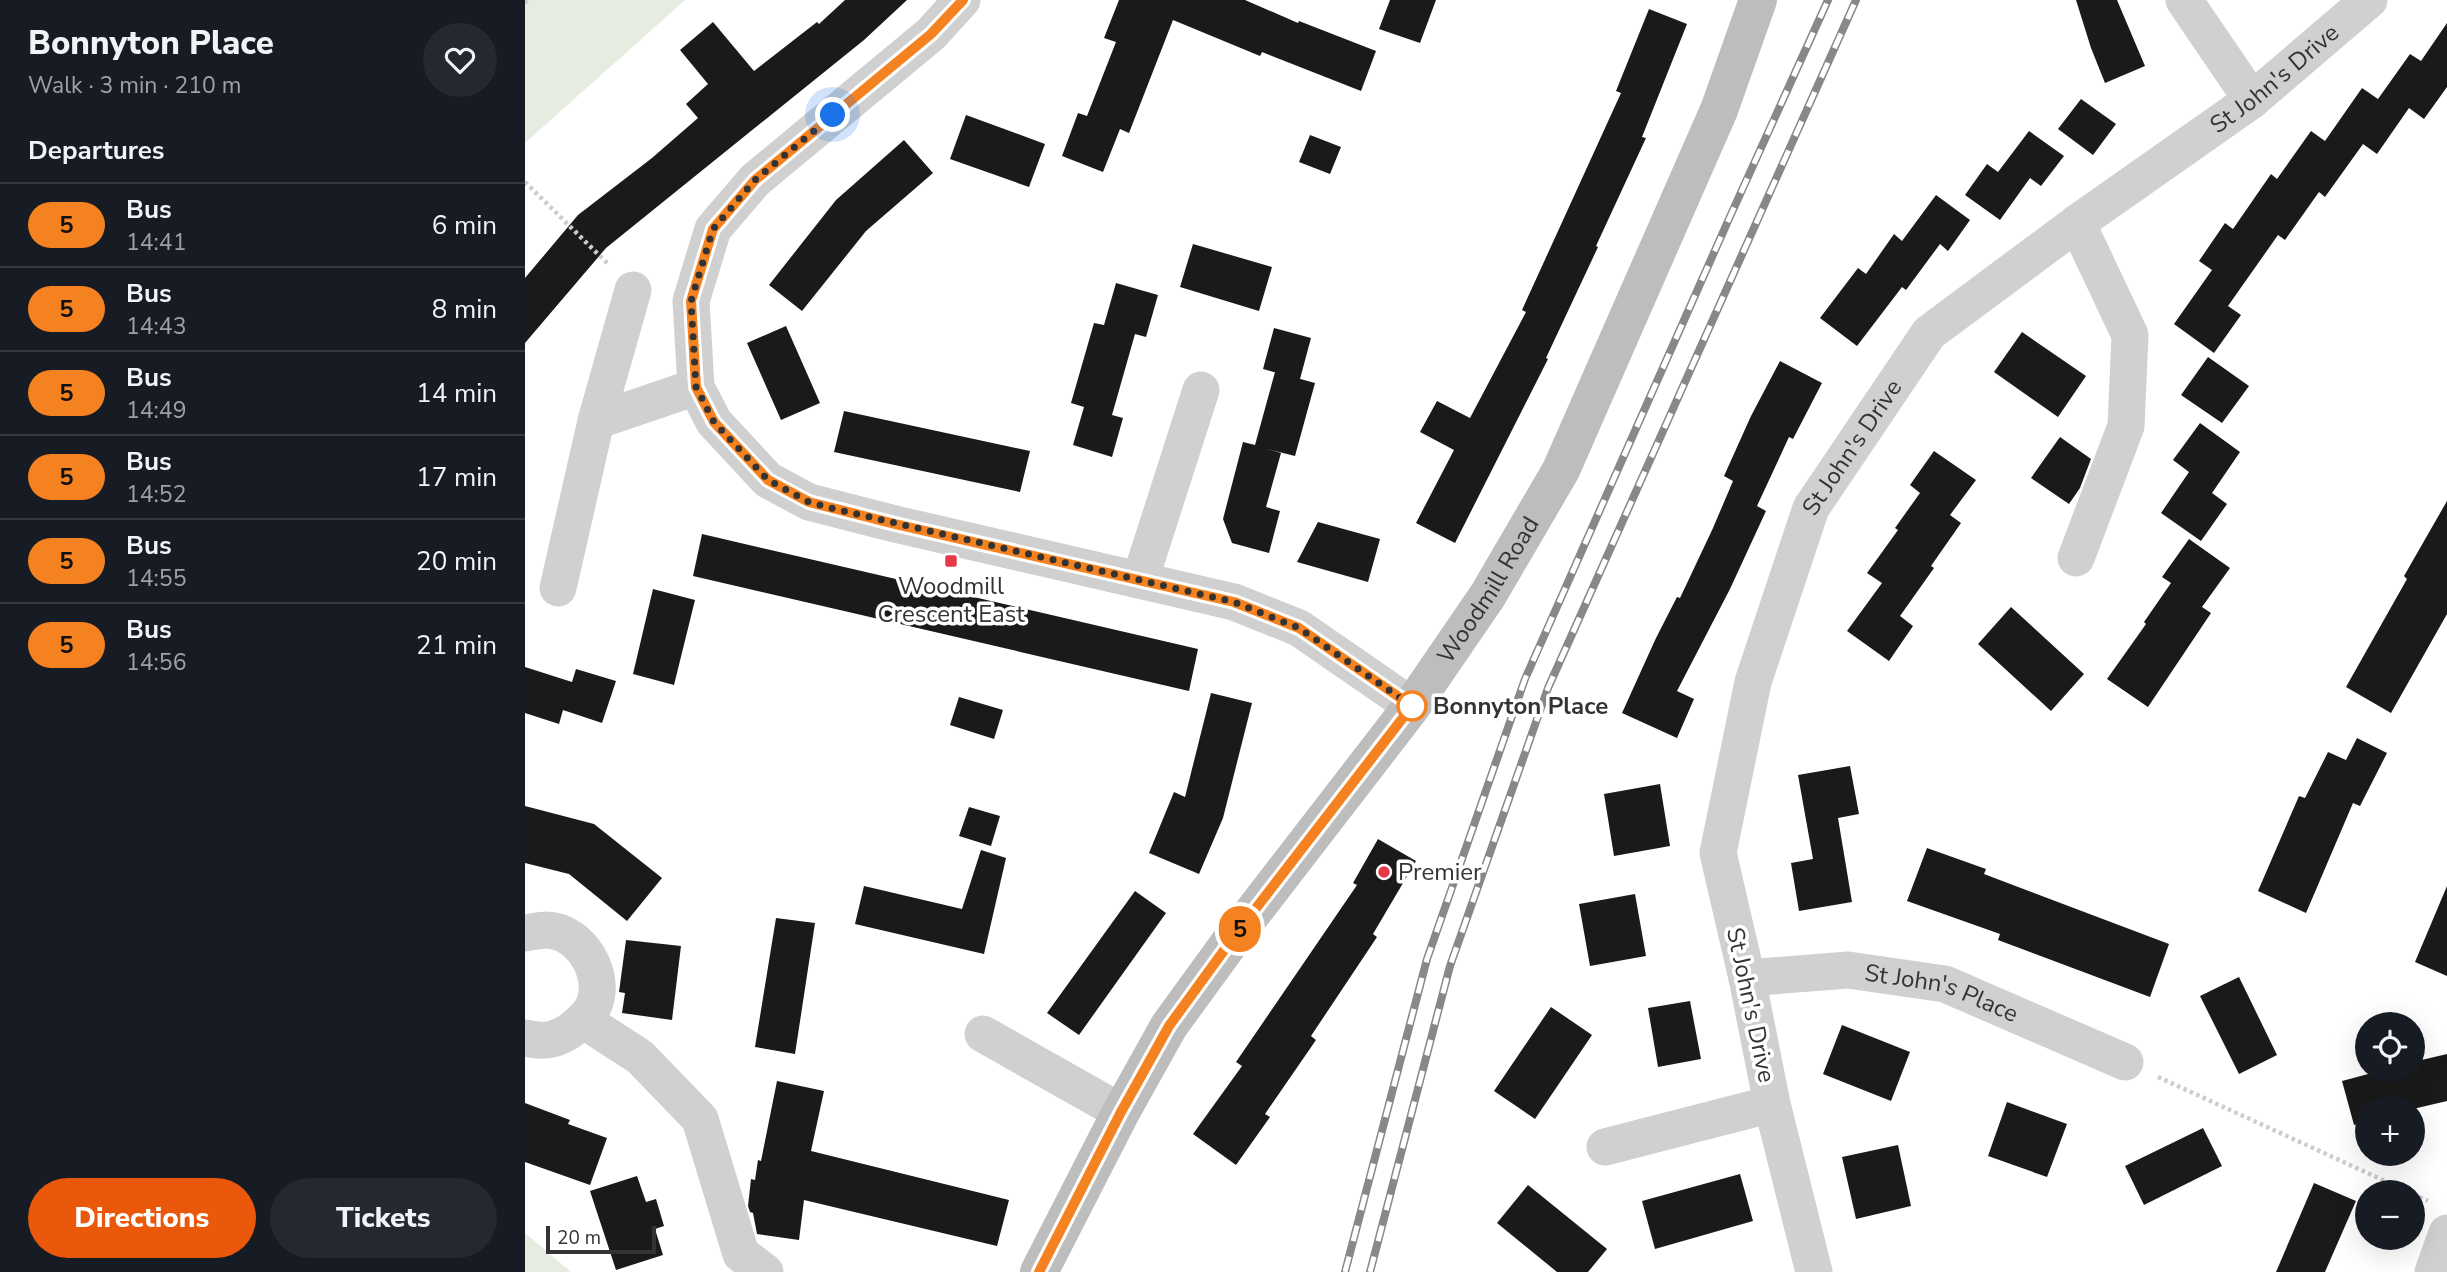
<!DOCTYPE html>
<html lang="en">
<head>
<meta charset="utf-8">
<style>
  :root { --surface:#171b24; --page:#242831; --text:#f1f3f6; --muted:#9ea1a6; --line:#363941; --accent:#ea580c }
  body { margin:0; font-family:"Nunito Sans",sans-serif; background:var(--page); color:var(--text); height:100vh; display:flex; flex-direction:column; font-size:26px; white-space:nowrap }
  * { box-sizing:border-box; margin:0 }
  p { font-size:23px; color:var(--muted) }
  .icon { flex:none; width:38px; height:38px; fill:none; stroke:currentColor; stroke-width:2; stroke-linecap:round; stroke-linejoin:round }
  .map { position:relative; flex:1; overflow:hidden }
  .drawer { display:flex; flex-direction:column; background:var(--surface); width:525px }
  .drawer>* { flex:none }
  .badge { padding:0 14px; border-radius:23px; font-size:24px; line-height:46px }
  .fabs { position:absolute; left:1830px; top:1012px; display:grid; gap:14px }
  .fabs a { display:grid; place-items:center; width:70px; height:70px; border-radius:50%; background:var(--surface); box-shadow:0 7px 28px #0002; font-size:35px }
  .scale { position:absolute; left:21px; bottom:18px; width:110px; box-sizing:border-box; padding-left:7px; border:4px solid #333; border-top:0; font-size:19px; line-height:24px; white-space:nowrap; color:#333; -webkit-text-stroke:5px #fff; paint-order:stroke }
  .you { position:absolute; width:35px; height:35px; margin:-18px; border:5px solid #fff; border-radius:50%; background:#1a73e8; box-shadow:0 0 0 10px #1a73e833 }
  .map>.badge { position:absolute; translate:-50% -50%; box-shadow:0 0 0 4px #fff }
  h2 { padding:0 28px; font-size:26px; line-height:63px }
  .round { display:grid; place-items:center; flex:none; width:74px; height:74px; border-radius:37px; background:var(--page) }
  .head { display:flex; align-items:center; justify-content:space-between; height:119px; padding:0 28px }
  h1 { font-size:33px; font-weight:800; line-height:52px }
  .button { display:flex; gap:14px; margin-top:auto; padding:14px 28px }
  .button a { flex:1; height:80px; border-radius:42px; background:var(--accent); color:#fff; font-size:28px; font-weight:800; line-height:80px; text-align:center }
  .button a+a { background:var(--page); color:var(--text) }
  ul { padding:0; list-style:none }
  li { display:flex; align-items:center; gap:21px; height:84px; padding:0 28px; border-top:2px solid var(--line) }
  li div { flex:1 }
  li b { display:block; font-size:26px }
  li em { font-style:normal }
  li .badge { min-width:77px; font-weight:700; text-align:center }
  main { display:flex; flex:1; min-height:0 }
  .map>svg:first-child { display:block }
  .green { fill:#e6ecdf }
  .building { fill:#1a1a1a }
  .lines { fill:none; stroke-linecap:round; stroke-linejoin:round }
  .path { stroke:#cdcdcd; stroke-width:4.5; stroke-dasharray:3.5 3.5; stroke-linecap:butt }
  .street { stroke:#d0d0d0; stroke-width:37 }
  .secondary { stroke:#bdbdbd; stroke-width:38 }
  .rail-casing { stroke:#888; stroke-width:8 }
  .rail { stroke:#fff; stroke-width:5; stroke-dasharray:16; stroke-linecap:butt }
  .line-casing { stroke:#fff; stroke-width:16 }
  .line { stroke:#f58220; stroke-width:10 }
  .walk { stroke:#333; stroke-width:7; stroke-dasharray:0 12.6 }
  .poi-dot { fill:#e63946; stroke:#fff; stroke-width:2.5 }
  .stop-dot { fill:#fff; stroke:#f58220; stroke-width:3.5 }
  .labels { text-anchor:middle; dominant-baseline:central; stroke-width:7; stroke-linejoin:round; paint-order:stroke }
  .street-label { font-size:24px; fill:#333; stroke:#fff }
  .poi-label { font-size:24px; fill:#333; stroke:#fff }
  .stop-label { font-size:24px; font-weight:bold; fill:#333; stroke:#fff; text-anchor:start }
</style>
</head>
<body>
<main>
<section class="drawer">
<div class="head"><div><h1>Bonnyton Place</h1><p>Walk · 3 min · 210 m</p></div><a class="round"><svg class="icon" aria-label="heart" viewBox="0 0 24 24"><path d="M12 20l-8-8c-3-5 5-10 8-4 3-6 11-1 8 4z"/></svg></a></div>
<h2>Departures</h2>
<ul>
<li><span class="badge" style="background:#f58220;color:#111">5</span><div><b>Bus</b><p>14:41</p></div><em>6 min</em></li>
<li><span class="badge" style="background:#f58220;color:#111">5</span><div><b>Bus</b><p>14:43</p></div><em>8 min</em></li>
<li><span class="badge" style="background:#f58220;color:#111">5</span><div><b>Bus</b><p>14:49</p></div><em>14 min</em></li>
<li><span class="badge" style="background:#f58220;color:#111">5</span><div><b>Bus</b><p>14:52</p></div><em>17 min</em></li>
<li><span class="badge" style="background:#f58220;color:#111">5</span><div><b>Bus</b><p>14:55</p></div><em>20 min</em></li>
<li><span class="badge" style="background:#f58220;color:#111">5</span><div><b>Bus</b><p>14:56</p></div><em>21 min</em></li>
</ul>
<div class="button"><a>Directions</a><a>Tickets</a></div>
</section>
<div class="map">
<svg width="1922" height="1272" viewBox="0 0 1922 1272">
  <rect width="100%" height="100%" fill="#fff"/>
  <!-- green -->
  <path class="green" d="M0,0H160L0,143Z
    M0,1233L46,1272H0Z"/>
  <!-- building -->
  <path class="building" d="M320,0H382L339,40L81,248L0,343V278L53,215L127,158L173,118L161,104L183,84L155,50L188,22L229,71L292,22L294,24Z
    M594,0H720L773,23L774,21L851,51L836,91L737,52L735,56L648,20L604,133L595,129L578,172L537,156L553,113L562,116L591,42L579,38Z
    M865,0H911L895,43L854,29Z
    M1551,0H1592L1620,66L1580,83L1566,48Z
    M1124,9L1162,24L1117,137L1121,138L1071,246L1073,247L1021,358L1023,359L930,543L891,523L929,450L895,432L912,401L945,418L1001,312L997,310L1096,93L1091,91Z
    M1922,23V87L1899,119L1884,108L1852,154L1838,144L1800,197L1794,192L1760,240L1753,235L1703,306L1716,315L1689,353L1649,324L1687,270L1674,261L1700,223L1708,229L1746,174L1752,179L1786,131L1800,141L1837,88L1853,99L1885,54L1896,61Z
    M1556,99L1591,124L1568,155L1533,129Z
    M441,115L520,144L504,187L425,159Z
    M1504,131L1539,156L1516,186L1505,178L1475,220L1440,195L1462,164L1473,172Z
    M785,135L816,147L805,174L774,162Z
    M379,140L408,173L341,231L277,311L244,285L311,200Z
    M1411,195L1445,220L1423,251L1415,244L1381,290L1377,287L1332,346L1295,318L1333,268L1341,274L1369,234L1377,241Z
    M668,244L747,267L734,311L655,287Z
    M591,283L633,295L621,337L610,334L587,415L598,418L587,457L548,445L559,407L546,403L569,323L579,325Z
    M261,326L295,403L256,420L222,343Z
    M749,328L786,338L775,379L738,369Z
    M1497,332L1561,376L1533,417L1469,372Z
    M1683,357L1724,386L1697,423L1656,395Z
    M1255,361L1297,383L1268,439L1264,437L1232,506L1241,511L1205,589L1152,691L1169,699L1152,738L1097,713L1131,638L1152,597L1155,598L1188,528L1208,481L1199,476L1226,416Z
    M750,372L790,383L770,456L742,449L756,453L741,507L755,511L744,553L707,543L698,519L718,442L730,445Z
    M319,411L505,451L495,492L309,452Z
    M1675,423L1715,452L1687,493L1702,504L1676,541L1636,513L1664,472L1648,460Z
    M1535,437L1566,459L1555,488L1544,504L1506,478Z
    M1409,451L1451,480L1425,515L1436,523L1406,566L1409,568L1375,616L1388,626L1364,661L1322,631L1357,583L1342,573L1373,530L1370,528L1395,493L1385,485Z
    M1922,501V614L1866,713L1821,687L1882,579L1879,576Z
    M793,522L855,539L843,582L772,562Z
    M177,534L673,649L664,691L168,576Z
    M1664,539L1705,568L1677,607L1686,613L1623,707L1582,679L1621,624L1619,622L1646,583L1637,577Z
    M128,589L170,600L149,685L108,674Z
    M1486,607L1559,674L1526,711L1453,644Z
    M0,667L47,682L51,669L91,681L77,723L38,710L34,724L0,713Z
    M686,693L727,703L698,818L674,874L624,853L649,792L660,797Z
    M434,697L478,710L469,739L425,725Z
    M1832,738L1862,753L1835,806L1828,803L1781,913L1733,891L1774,796L1780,798L1803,752L1821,760Z
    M1325,766L1334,814L1313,818L1327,902L1274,911L1266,863L1288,859L1273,775Z
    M1135,784L1145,846L1089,856L1079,794Z
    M0,806L69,824L137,878L102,921L44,874L0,863Z
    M444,807L475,816L466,846L434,836Z
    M853,839L891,861L848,934L852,937L786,1036L791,1040L740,1114L745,1117L711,1165L668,1134L717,1066L711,1062L832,885L828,883Z
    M1402,848L1461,869L1459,874L1644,944L1625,997L1473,940L1475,934L1382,901Z
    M456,850L481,858L459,954L330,924L339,886L437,909Z
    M1922,886V976L1890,962Z
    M610,891L641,913L554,1035L522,1013Z
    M1110,894L1121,956L1065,966L1054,904Z
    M251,918L290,923L270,1054L230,1047Z
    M101,940L156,946L147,1020L97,1013L100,993L94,992Z
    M1714,977L1752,1055L1714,1074L1675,996Z
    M1165,1001L1176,1059L1133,1067L1123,1008Z
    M1026,1007L1067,1035L1010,1119L969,1091Z
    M1317,1025L1385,1052L1366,1101L1298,1074Z
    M1922,1054V1101L1888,1109L1843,1108V1121L1829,1125L1817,1081L1862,1069H1888V1062Z
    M252,1081L299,1091L286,1151L484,1200L472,1246L279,1200L274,1240L232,1234L228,1213L225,1212L223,1206L226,1179L230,1180L233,1160L236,1161Z
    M1482,1102L1542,1124L1522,1177L1463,1156Z
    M0,1103L45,1120L43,1124L82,1138L65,1185L0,1162Z
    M1678,1128L1697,1166L1619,1205L1600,1166Z
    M1373,1145L1386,1206L1331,1219L1317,1157Z
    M1215,1174L1228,1221L1130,1249L1117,1201Z
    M112,1176L121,1202L131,1199L139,1226L130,1229L138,1255L91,1270L65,1191Z
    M1789,1183L1831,1201L1810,1249L1800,1272H1751Z
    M1003,1185L1082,1249L1063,1272H1032L972,1223Z"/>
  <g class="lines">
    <!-- path -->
    <path class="path" d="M0,3L2,0
      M0,182L83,264
      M1633,1077L1884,1192
      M1888,1194L1903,1201"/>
    <!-- street -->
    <g class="street">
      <path d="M437,0L406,34L230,180L188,229L166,301L171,387L189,422L243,480L284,502L370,524L709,602L774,628L887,706"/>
      <path d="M1659,0L1727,100"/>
      <path d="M71,421L171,387"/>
      <path d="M1551,558L1601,426L1605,335L1552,223"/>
      <path d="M615,580L676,390"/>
      <path d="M33,588L71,421L108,290"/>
      <path d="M0,933C7,932 15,930 22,930C56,931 83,976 68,1007C64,1015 57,1021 50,1027C34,1040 20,1043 0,1038"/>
      <path id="s1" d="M1222,978L1323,970L1420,984L1600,1062"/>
      <path d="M58,1020L115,1057L175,1119L216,1254L240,1272"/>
      <path d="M458,1034L596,1112"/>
      <path d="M1080,1147L1247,1104"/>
      <path id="s2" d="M1289,1272L1247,1104L1222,978L1193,853L1228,682L1286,508L1404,333L1552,223L1727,100L1844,0"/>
      <path d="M1908,1272L1922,1233"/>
    </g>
    <!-- secondary -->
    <path class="secondary" id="s3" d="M514,1272L596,1112L644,1026L708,938L887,706L963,595L1036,470L1194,110L1233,0"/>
    <defs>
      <path id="rail" d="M820,1272L902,959L1000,679L1203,221L1303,0
        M845,1272L925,966L1023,688L1331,0"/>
    </defs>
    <!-- rail casing -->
    <use href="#rail" class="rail-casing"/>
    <!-- rail -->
    <use href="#rail" class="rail"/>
  </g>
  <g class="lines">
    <defs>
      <path id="line" d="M438,0L406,34L230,180L188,229L166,301L171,387L189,422L243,480L284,502L370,524L709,602L774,628L887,706L708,938L644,1026L596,1112L514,1272"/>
    </defs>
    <!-- line casing -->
    <use href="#line" class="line-casing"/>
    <!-- line -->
    <use href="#line" class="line"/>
    <!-- walk -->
    <path class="walk" d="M308,115L230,180L188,229L166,301L171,387L189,422L243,480L284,502L306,508L709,602L774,628L887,706"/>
  </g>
  <!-- markers -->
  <g class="poi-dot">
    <rect x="419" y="554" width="14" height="14" rx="3.5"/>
    <circle cx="859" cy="872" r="7"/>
  </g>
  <circle class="stop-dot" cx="887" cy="706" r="14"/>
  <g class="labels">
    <!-- street labels -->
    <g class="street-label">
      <text stroke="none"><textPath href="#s2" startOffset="1428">St John's Drive</textPath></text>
      <text stroke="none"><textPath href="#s2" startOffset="861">St John's Drive</textPath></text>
      <text stroke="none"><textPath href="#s3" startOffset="819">Woodmill Road</textPath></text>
      <text stroke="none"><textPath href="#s1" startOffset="198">St John's Place</textPath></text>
      <text transform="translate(1226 1005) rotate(78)">St John's Drive</text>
    </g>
    <!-- poi labels -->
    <g class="poi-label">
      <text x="426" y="586">Woodmill<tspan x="426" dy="28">Crescent East</tspan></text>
      <text x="873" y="872" text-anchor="start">Premier</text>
    </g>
    <!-- stop labels -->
    <g class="stop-label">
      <text x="908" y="706">Bonnyton Place</text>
    </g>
  </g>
</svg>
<div class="fabs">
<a><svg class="icon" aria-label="locate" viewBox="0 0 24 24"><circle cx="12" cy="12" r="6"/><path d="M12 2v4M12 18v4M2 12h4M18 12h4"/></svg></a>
<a>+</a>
<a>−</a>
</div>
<div class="scale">20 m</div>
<div class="you" style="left:308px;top:115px"></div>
<b class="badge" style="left:715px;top:929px;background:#f58220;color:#111">5</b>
</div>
</main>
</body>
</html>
